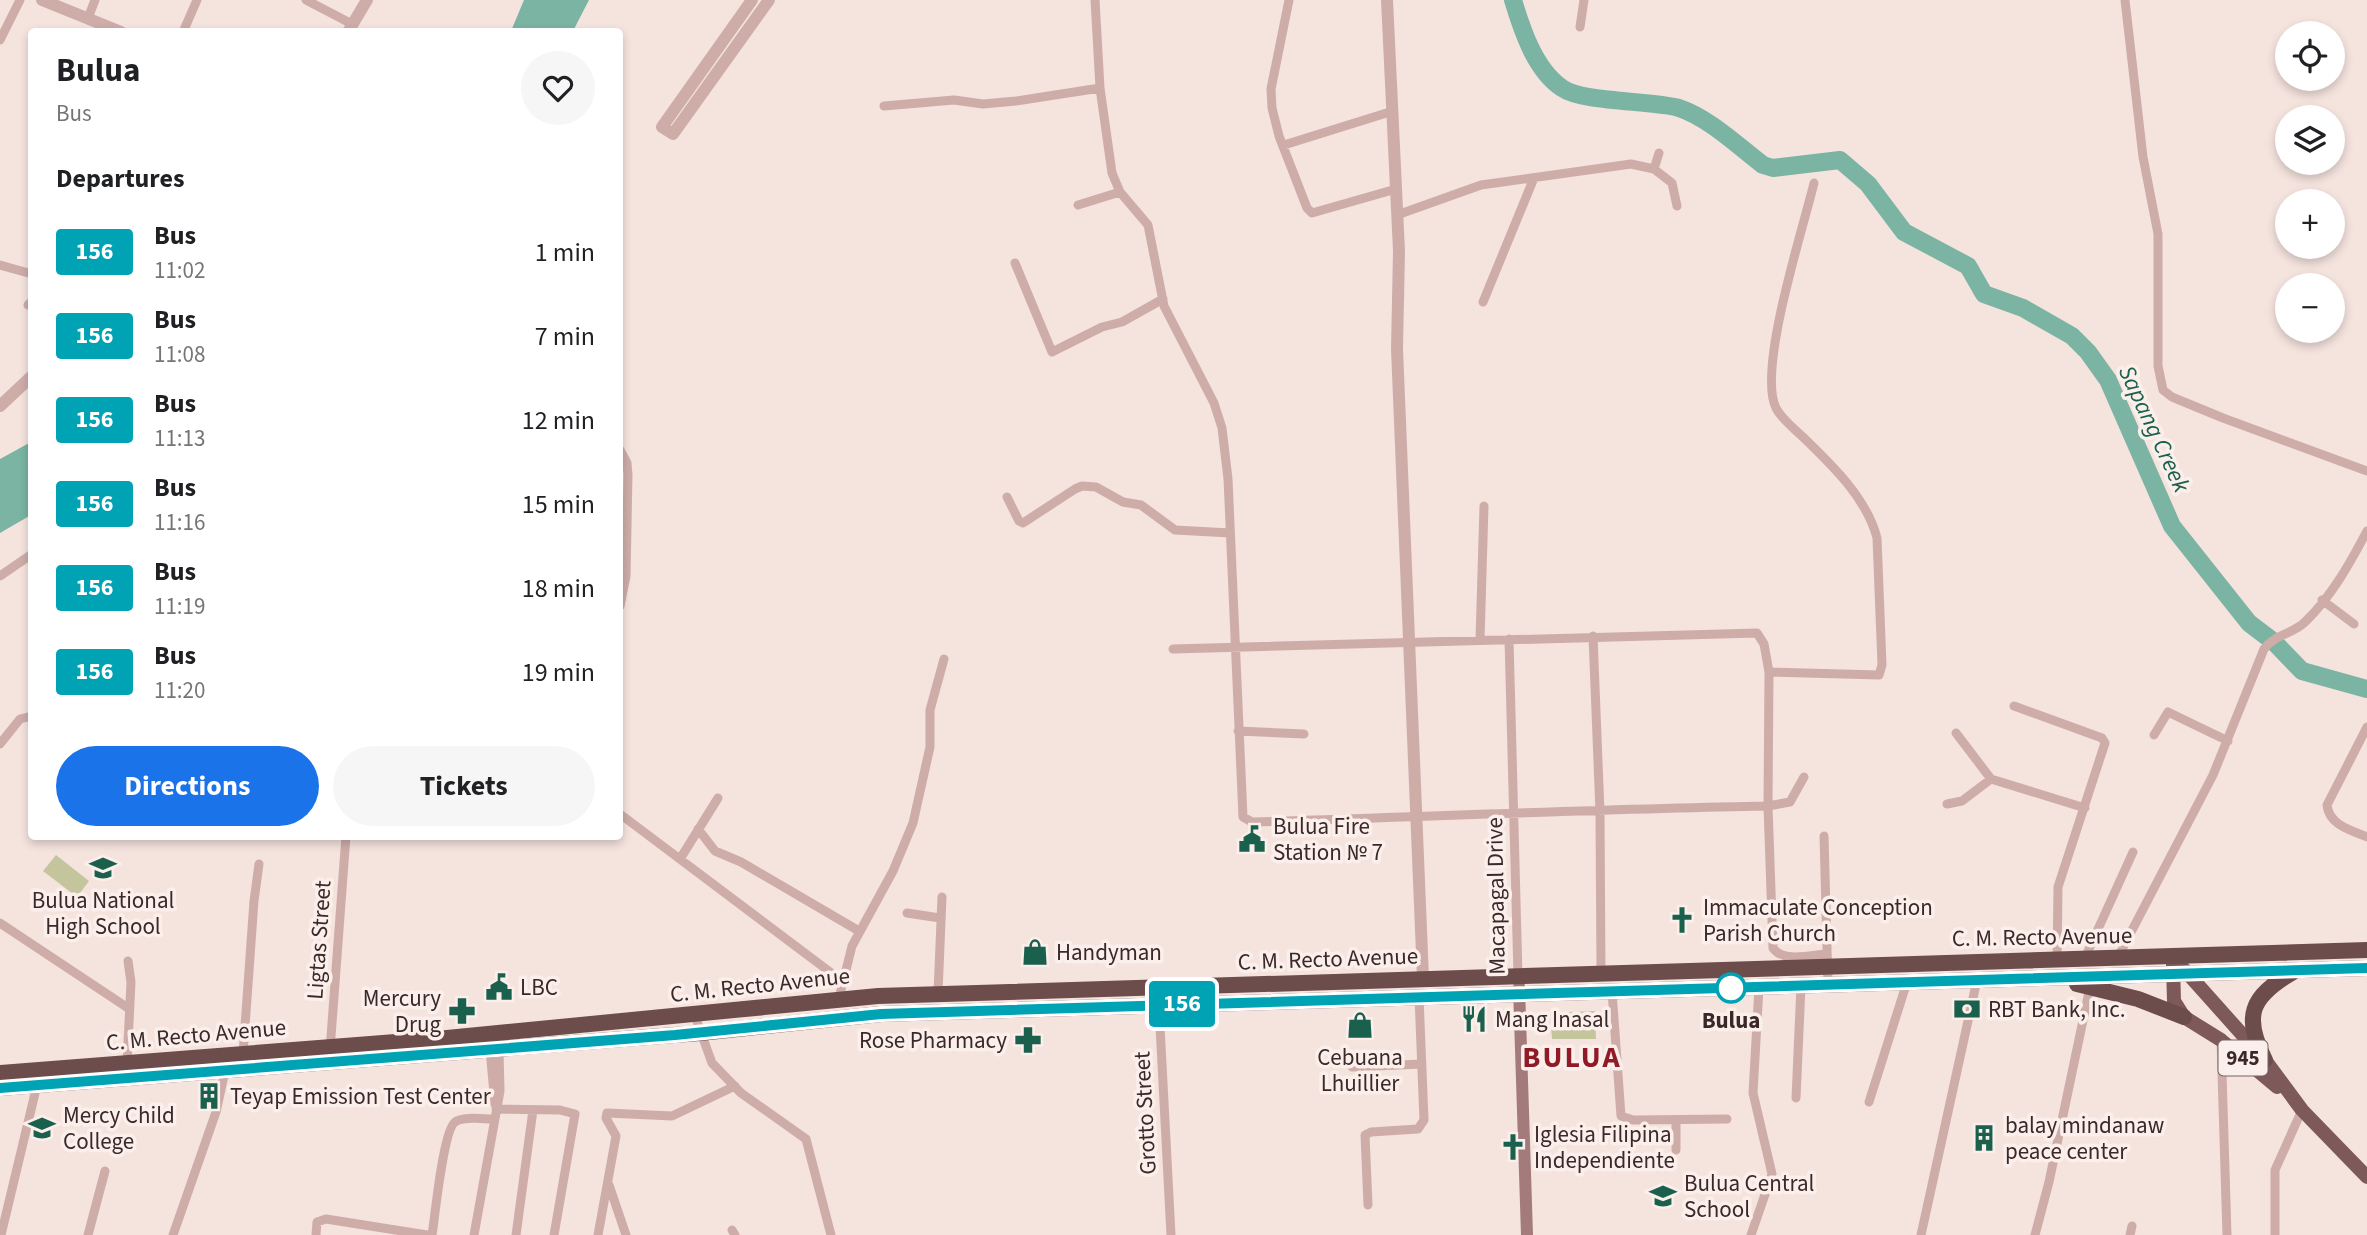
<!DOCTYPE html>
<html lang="en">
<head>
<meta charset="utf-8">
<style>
  :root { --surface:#fff; --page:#f6f6f6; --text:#202124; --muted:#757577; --accent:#1a73e8 }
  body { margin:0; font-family:"Source Sans 3",sans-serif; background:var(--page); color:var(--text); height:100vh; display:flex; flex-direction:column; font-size:26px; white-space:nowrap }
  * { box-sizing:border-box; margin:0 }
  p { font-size:23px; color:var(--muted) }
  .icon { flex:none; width:38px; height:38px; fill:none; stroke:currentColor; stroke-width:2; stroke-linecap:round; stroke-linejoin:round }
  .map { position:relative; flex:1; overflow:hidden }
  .drawer { position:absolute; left:28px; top:28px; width:595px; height:812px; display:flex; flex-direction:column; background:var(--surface); border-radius:7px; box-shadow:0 4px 10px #0003 }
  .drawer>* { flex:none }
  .badge { padding:0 14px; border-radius:5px; font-size:24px; line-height:46px }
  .fabs { position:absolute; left:2275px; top:21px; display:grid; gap:14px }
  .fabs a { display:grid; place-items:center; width:70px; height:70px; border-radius:50%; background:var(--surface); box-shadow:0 4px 10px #0003; font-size:35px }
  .map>.badge { position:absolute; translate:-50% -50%; box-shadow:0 0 0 4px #fff }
  h2 { padding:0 28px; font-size:26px; line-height:63px }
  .round { display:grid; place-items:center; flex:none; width:74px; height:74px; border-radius:37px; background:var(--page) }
  .headline { display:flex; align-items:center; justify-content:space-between; height:119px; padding:0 28px }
  h1 { font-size:33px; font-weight:700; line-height:52px }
  .button { display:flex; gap:14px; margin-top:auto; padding:14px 28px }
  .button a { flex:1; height:80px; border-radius:42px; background:var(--accent); color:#fff; font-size:28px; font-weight:700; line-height:80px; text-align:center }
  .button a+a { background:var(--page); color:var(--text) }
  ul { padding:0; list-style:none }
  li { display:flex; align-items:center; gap:21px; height:84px; padding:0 28px }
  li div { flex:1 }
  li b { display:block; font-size:26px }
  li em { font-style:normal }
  li .badge { min-width:77px; font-weight:700; text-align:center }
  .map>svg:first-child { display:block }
  .green { fill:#c5c59d }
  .water { fill:#7bb4a3 }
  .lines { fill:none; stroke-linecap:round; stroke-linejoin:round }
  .river { stroke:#7bb4a3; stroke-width:18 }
  .minor { stroke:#ceada9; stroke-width:9 }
  .tertiary { stroke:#ceada9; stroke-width:12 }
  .secondary { stroke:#a27b7a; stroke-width:12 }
  .primary { stroke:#7e5959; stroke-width:14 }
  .trunk { stroke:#6d4c4c; stroke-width:16 }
  .line-casing { stroke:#fff; stroke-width:16 }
  .line { stroke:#00a3b4; stroke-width:10 }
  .stop-dot { fill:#fff; stroke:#00a3b4; stroke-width:3.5 }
  .labels { text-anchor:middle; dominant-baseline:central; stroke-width:7; stroke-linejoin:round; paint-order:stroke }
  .shield { fill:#fbefeb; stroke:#756464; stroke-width:2 }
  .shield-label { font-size:21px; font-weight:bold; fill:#3b292a }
  .poi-label { font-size:23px; fill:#3b292a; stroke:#fbefeb; text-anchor:start }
  .street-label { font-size:23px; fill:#3b292a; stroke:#fbefeb }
  .stop-label { font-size:23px; font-weight:bold; fill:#3b292a; stroke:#fbefeb }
  .water-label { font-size:24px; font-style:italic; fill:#1b604d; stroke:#fbefeb }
  .district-label { font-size:30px; font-weight:bold; letter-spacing:2px; fill:#901b27; stroke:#fbefeb }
</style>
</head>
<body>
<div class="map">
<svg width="2367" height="1235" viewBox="0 0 2367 1235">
  <rect width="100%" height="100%" fill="#f5e3de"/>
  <!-- green -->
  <path class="green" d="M56,855L89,881L77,897L43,871Z
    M1595,1011L1596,1039H1552L1550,1013Z"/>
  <!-- water -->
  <path class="water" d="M524,0H589L573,31H511Z
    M31,442V515L0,533V459Z"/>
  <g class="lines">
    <!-- river -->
    <path class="river" d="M1513,0C1522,30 1535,70 1562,88C1583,103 1650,100 1679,108C1709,118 1738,146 1763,165L1773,168L1840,160L1868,184L1904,232L1968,266L1984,294L2023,308L2072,336L2088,352L2108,380L2172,526L2249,623L2274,642L2302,671L2367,689"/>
    <!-- minor -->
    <path class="minor" d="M306,0L352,24
      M1095,0L1100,88L1112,173L1120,192L1148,225L1164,306L1214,403L1222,428L1228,479L1243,817L1252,822C1424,817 1596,809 1768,806L1790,802L1804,777
      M1289,0L1271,89L1272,108L1279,136L1307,208L1312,213L1396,189
      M2125,0L2143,157L2158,234V366L2163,390L2172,397L2223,418L2367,471
      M88,18L95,0
      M1580,27L1584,0
      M183,32L197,0
      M0,40L20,0
      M884,106L954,100L983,104L1016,101L1100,88
      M1284,145L1393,111
      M1654,169L1659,153
      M1078,205L1120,192
      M1397,215L1481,185L1631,164L1654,169L1672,183L1677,206
      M1015,263L1052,352L1102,327L1122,322L1163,299
      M0,265L32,274
      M1483,302L1534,178
      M28,305L32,301
      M620,450L627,463L628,475L626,576L620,606
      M1007,497L1019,521L1023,523L1075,489L1082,486L1096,487L1123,502L1141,505L1175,530L1230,533
      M0,576L32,554
      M2322,600L2354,624
      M1593,636L1600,812L1601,973
      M1509,639L1518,976
      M1480,640L1484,506
      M1173,649L1757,633L1764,644L1769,672L1768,806L1773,948C1784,963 1810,955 1827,954
      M1769,672L1879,675L1882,665L1877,538C1867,499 1833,466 1805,439C1796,430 1782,420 1776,408C1757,370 1803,229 1814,183
      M2014,706L2102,738L2105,743L2058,887L2057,960
      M2367,727L2327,805C2329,825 2351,830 2367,837
      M1238,731L1304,734
      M1956,733L1991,779L2085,808
      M2154,735L2168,712L2228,741
      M0,744L20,719L32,716
      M1947,804L1962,801L1991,779
      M620,814L842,981
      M698,829L715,851L741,862L859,931
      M1824,836L1828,985
      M680,859L718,798
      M907,913L940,918
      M0,923L128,1008
      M2117,959L2213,775L2264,649C2275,634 2293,634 2305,622C2332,596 2350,563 2367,531
      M2084,960L2133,852
      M1158,988L1171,1235
      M1612,991L1621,1116L1633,1120L1727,1119
      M938,993L942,897
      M839,998L852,946L893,871L913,823L930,747V710L944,659
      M695,1016L712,1063L741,1093L806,1139L831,1235
      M2221,1040L2227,1235
      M330,1050L346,836
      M490,1050L495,1104
      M243,1054L254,901L259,864
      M127,1064L131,982L128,961
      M1352,1067L1422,1064
      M1796,1098L1801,986
      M1869,1102L1907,982
      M496,1109L560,1110L575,1114L554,1235
      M1676,1150V1120
      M609,1185L626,1235
      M1368,1205L1365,1135L1371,1132L1418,1129L1424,1120L1419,997
      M732,1230L735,1235
      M1,1235L37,1085
      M88,1235L105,1171
      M173,1235L216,1112L225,1071
      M316,1235L317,1222L326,1219L427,1235
      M432,1235C435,1217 443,1131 455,1122C463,1116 483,1119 493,1119
      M474,1235L500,1091L499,1049
      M516,1235L533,1110
      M598,1235L616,1136L606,1118L607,1113L672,1116L735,1086
      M1751,1235L1772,1174L1753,1093L1759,987
      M1921,1235L1977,980
      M2035,1235L2049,1182L2090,987
      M2130,1235L2132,1226
      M2275,1235V1170L2302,1110"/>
    <!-- tertiary -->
    <path class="tertiary" d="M42,0L121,32
      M752,0L662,127L673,134L769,0
      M1387,0L1399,251L1397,349L1423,978
      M348,32L367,0
      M0,406L32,376"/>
    <!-- secondary -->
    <path class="secondary" d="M1519,987L1527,1235"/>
    <!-- primary -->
    <path class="primary" d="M2173,957L2265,1060L2302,1110L2367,1177
      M2173,965L2174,1001L2184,1017L2221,1040L2277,1087"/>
    <!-- trunk -->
    <path class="trunk" d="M2077,984L2138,999L2184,1017
      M2265,1060C2243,1016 2250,997 2293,972
      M0,1073L447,1038L878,996L2367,950
      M0,1088L700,1033L881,1014L2367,968"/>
  </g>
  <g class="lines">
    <defs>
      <path id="line" d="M0,1088L675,1035L881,1014L2367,968"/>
    </defs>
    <!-- line casing -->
    <use href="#line" class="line-casing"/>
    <!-- line -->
    <use href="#line" class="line"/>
  </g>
  <!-- icons -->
  <defs>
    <symbol id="civic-bare" viewBox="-9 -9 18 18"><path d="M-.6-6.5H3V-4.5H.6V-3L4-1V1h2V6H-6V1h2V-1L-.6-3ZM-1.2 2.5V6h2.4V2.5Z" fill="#1b604d" stroke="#fbefeb" stroke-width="2.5" paint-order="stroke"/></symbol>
    <symbol id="school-bare" viewBox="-9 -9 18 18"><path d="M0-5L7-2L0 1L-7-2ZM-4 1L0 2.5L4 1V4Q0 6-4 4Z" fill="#1b604d" stroke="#fbefeb" stroke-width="2.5" paint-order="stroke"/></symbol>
    <symbol id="church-bare" viewBox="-9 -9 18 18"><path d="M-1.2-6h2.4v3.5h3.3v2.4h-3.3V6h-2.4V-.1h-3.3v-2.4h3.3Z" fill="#1b604d" stroke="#fbefeb" stroke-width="2.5" paint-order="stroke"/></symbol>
    <symbol id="shop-bare" viewBox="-9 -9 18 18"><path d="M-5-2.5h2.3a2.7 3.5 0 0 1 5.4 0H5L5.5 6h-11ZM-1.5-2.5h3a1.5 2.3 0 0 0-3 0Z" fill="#1b604d" stroke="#fbefeb" stroke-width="2.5" paint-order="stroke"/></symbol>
    <symbol id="bank-bare" viewBox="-9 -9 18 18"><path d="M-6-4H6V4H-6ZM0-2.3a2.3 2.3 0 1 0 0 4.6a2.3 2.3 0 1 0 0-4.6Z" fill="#1b604d" stroke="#fbefeb" stroke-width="2.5" paint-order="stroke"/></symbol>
    <symbol id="pharmacy-bare" viewBox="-9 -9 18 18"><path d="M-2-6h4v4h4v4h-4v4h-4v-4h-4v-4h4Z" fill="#1b604d" stroke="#fbefeb" stroke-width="2.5" paint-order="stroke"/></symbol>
    <symbol id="restaurant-bare" viewBox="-9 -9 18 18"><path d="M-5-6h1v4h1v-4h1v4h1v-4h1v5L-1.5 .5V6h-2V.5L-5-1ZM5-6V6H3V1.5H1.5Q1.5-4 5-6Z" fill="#1b604d" stroke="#fbefeb" stroke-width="2.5" paint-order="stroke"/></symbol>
    <symbol id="building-bare" viewBox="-9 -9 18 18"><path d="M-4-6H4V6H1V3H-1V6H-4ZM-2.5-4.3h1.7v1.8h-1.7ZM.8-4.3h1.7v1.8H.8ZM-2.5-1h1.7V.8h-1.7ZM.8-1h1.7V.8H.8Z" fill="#1b604d" stroke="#fbefeb" stroke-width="2.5" paint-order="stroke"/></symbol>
    <symbol id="university-bare" viewBox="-9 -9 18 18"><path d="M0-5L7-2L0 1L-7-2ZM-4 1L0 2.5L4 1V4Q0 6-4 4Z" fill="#1b604d" stroke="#fbefeb" stroke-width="2.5" paint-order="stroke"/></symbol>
  </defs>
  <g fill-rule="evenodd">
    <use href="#civic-bare" x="1233" y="820" width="38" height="38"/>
    <use href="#school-bare" x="84" y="849" width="38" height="38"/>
    <use href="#church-bare" x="1663" y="901" width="38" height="38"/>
    <use href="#shop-bare" x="1016" y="933" width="38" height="38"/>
    <use href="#civic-bare" x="480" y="968" width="38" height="38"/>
    <use href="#bank-bare" x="1948" y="990" width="38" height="38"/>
    <use href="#pharmacy-bare" x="443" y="992" width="38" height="38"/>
    <use href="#restaurant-bare" x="1455" y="1000" width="38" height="38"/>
    <use href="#shop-bare" x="1341" y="1006" width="38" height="38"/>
    <use href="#pharmacy-bare" x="1009" y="1021" width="38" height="38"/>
    <use href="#building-bare" x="190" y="1077" width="38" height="38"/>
    <use href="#university-bare" x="23" y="1109" width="38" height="38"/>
    <use href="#building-bare" x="1965" y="1119" width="38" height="38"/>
    <use href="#church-bare" x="1494" y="1128" width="38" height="38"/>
    <use href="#school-bare" x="1644" y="1177" width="38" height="38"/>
  </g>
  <!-- markers -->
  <circle class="stop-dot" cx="1731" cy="988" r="14"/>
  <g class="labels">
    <!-- shield labels -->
    <rect class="shield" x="2218.5" y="1040.5" width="49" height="35" rx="5"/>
    <g class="shield-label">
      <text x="2243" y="1058">945</text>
    </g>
    <!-- poi labels -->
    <g class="poi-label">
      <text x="1273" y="826">Bulua Fire<tspan x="1273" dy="26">Station № 7</tspan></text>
      <text x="103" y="900" text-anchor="middle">Bulua National<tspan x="103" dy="26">High School</tspan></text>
      <text x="1703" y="907">Immaculate Conception<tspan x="1703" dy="26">Parish Church</tspan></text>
      <text x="1056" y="952">Handyman</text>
      <text x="520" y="987">LBC</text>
      <text x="441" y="998" text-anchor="end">Mercury<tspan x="441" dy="26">Drug</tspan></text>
      <text x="1988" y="1009">RBT Bank, Inc.</text>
      <text x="1495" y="1019">Mang Inasal</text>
      <text x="1007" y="1040" text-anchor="end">Rose Pharmacy</text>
      <text x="1360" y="1057" text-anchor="middle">Cebuana<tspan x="1360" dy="26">Lhuillier</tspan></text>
      <text x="230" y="1096">Teyap Emission Test Center</text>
      <text x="63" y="1115">Mercy Child<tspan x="63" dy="26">College</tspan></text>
      <text x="2005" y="1125">balay mindanaw<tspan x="2005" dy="26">peace center</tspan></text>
      <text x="1534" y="1134">Iglesia Filipina<tspan x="1534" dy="26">Independiente</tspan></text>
      <text x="1684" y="1183">Bulua Central<tspan x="1684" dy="26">School</tspan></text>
    </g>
    <!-- street labels -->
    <g class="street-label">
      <text transform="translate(1496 896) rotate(-91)">Macapagal Drive</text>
      <text transform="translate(2042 937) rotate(-1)">C. M. Recto Avenue</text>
      <text transform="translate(319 940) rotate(-86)">Ligtas Street</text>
      <text transform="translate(1328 959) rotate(-2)">C. M. Recto Avenue</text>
      <text transform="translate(760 985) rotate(-6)">C. M. Recto Avenue</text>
      <text transform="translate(196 1035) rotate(-5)">C. M. Recto Avenue</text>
      <text transform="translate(1145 1113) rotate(-93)">Grotto Street</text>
    </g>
    <!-- stop labels -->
    <g class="stop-label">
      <text x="1731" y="1020">Bulua</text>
    </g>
    <!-- water labels -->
    <g class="water-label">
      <text transform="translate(2154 429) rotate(65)">Sapang Creek</text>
    </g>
    <!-- district labels -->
    <g class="district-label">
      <text x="1572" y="1057">BULUA</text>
    </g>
  </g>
</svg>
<div class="fabs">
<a><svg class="icon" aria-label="locate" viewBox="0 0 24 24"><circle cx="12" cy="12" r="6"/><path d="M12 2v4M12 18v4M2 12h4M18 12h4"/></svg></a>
<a><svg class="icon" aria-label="layers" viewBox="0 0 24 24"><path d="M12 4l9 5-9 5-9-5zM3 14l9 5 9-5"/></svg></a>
<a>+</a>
<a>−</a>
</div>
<b class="badge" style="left:1182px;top:1004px;background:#00a3b4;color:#fff">156</b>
<section class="drawer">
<div class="headline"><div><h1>Bulua</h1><p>Bus</p></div><a class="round"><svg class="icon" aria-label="heart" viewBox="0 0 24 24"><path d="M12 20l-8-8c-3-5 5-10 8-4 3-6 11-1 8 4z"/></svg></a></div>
<h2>Departures</h2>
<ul>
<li><span class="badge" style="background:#00a3b4;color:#fff">156</span><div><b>Bus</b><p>11:02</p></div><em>1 min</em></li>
<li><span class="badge" style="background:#00a3b4;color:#fff">156</span><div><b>Bus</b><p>11:08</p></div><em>7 min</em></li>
<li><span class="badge" style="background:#00a3b4;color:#fff">156</span><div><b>Bus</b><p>11:13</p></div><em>12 min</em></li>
<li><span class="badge" style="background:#00a3b4;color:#fff">156</span><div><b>Bus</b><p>11:16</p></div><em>15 min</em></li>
<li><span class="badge" style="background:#00a3b4;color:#fff">156</span><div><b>Bus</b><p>11:19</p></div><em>18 min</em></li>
<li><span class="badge" style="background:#00a3b4;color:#fff">156</span><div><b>Bus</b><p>11:20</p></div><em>19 min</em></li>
</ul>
<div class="button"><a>Directions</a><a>Tickets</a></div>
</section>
</div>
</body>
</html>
